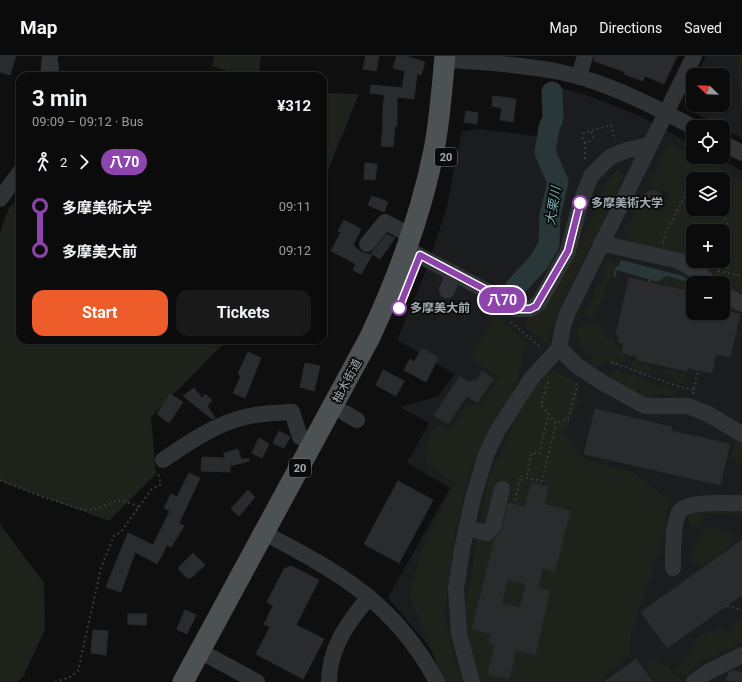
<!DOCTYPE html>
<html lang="en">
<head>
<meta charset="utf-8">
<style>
  :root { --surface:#0b0b0c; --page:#19191a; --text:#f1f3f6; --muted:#9a9b9d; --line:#2b2b2d; --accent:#ed5c2a }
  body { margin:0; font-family:Roboto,"Noto Sans JP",sans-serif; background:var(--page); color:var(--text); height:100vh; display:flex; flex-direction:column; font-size:15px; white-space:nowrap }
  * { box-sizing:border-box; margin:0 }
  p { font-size:13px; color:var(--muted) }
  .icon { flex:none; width:22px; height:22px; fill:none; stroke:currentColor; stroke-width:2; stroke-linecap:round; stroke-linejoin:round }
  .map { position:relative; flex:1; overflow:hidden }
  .panel { position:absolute; left:16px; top:16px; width:311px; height:272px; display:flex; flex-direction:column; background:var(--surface); border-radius:12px; box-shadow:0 1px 3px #0004,0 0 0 1px var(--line) }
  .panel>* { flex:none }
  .badge { padding:0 8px; border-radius:13px; font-size:14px; line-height:26px }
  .needle { width:26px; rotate:293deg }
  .controls { position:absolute; left:686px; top:12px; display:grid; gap:8px }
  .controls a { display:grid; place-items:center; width:44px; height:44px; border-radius:8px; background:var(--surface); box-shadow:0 1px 3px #0004,0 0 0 1px var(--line); font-size:20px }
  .map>.badge { position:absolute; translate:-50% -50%; box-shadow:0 0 0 2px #fff }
  .legs { display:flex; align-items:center; gap:6px; height:44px; padding:0 16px; font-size:13px }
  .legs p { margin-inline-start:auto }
  .head { display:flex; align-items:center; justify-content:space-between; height:68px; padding:0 16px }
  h1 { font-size:22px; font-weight:700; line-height:30px }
  .primary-button { display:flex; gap:8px; margin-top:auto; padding:8px 16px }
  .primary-button a { flex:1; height:46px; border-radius:12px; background:var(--accent); color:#fff; font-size:16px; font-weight:700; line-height:46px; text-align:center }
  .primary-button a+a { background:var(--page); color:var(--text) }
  ul { padding:0 16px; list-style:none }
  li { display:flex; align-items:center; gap:14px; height:44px; font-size:15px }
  li i { display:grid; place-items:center; width:6px; height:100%; margin:0 5px; background:currentColor }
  li i::after { content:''; width:10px; height:10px; margin:-5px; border:3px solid; border-radius:50%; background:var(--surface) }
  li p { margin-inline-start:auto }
  li:first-child i { background:linear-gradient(#0000 50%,currentColor 0) }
  li:last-child i { background:linear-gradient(currentColor 50%,#0000 0) }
  header { display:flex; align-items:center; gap:24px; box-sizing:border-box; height:56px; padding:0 20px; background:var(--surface); border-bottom:1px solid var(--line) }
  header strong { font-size:19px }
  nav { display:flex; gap:22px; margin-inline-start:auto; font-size:14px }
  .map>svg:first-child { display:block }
  .built { fill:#1b1c1d; fill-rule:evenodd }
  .green { fill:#1e221b; fill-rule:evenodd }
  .water { fill:#293738 }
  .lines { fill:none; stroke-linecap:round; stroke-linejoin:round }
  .stream { stroke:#293738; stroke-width:3.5 }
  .river { stroke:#293738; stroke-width:21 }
  .building { fill:#2a2b2c; stroke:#292a2c; fill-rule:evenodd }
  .path { stroke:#363a3c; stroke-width:2; stroke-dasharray:2 3; stroke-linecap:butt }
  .minor { stroke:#303335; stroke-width:16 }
  .major { stroke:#4c5154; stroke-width:21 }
  .line-1-casing { stroke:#fff; stroke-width:9 }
  .line-1 { stroke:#8e44ad; stroke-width:6 }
  .stop-1-dot { fill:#fff; stroke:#8e44ad; stroke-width:2 }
  .labels { text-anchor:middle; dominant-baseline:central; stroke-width:3.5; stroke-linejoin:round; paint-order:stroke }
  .shield { fill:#0a0a0b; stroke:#737b7f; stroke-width:1 }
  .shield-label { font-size:11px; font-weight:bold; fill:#a0acb1 }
  .stop-label { font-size:12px; font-weight:bold; fill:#a0acb1; stroke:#0a0a0b; text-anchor:start }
  .street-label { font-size:12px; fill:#a0acb1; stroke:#0a0a0b }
  .water-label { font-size:13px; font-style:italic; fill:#76a9ac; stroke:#0a0a0b }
</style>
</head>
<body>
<header>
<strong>Map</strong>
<nav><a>Map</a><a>Directions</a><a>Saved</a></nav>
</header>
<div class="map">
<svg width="742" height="626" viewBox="0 0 742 626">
  <rect width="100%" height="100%" fill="#0f0f10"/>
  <!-- built -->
  <path class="built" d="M706,0H742V82L693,56L687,37L693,26V49H723V19H696Z
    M557,31L592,41L640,60L693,89V101H716L742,115V626H449L428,590L388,541L450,432L407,407L429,367L400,351L439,340L454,318L397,284L424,220L446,154L462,75L480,73L552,82L557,63L555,41ZM693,123H723V153H693ZM693,175H723V205H693ZM693,227H723V257H693Z"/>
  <!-- green -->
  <path class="green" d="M214,0H261L259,20H242L212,10Z
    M736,0H742V53L741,52Z
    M323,37L359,38L323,126Z
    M669,87L693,98V101H698L742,123V239L733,234L697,205H723V175H693V203L677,197L631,186L632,183H625L627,179L623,172L627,167H630L634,157L631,155L635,147L663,157L670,138L648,128ZM693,123H723V153H693Z
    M617,115L625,118L548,279L549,288L526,272L527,261L541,256L564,217L599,147L602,134L609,122Z
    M20,141V284H227L151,361L156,418L109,465L0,425V176L9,152Z
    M609,203L615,207V212L598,252L593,259L586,261L584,252L590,251L595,238L593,236L598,228L601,229C604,220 603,210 609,203Z
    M667,220L684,225L687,228L693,227V236L657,226Z
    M495,258L525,284L518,325L469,418L453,488L445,560L454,603L464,626H444L409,539L423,490L454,427L426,408L429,378L438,368L450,373L466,349H481L499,321L470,303Z
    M587,268H599L607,282L614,283L626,302L621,307L614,310L609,307L610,303L600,310H594L590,303L593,300L586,299L575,275L578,271Z
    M634,304L651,310V315L646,321L632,316L630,310Z
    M670,313L686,318L683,328L672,325L673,322L668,321L667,318L661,319V316L663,314L667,315Z
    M617,314L679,336L668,340L661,337L649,344L642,341L641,334L629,337L624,332L626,329L625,324L620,330L607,322L612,316Z
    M553,315L578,327V345L565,377L585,404L633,416L669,444L666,474L631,577L630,598L600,626H482L471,603L464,559L488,424L526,340L538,322Z
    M742,376V408L736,406L731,400C733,391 733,380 742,376Z
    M742,442V462L737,459L703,457L700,472L690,469L687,462L689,457Z
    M0,468L44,527L45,573L23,621L17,626H0Z
    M713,470L722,473L731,479L732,489L701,511L694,507L689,500L703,474Z
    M742,561V587L697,608L686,621L674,615L691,594L696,582L720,572L730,576L737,564Z
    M649,603L670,611V614L682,624L681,626H655L647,613Z"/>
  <!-- water -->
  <path class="water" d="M621,204L683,220L693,227L687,228L684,225L667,220L657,226L617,214L616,221L613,220L616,210L618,211Z"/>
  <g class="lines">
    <!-- stream -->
    <path class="stream" d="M57,20V7"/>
    <!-- river -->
    <path class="river" d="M515,232L539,206L549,188L550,159L558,126L545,96L549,72L553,62L552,36"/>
  </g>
  <!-- building -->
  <path class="building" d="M0,0H16L10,19L0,16Z
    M366,0H379L376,15L363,13Z
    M397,0H405L425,6L421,19L417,18L414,43L397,41V70H395L393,91L381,90L383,72V49L385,39L370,37L371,29L402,32L405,15L393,12Z
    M594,0H677L664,28L645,20L643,25L624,18L625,16L594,5Z
    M493,40L516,43L513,66L500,64L502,52L492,50Z
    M466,55L478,57L477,68L464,66Z
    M365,107L377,108L375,124L364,123Z
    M644 143a9 9 0 1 1 18 0a9 9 0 1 1-18 0Z
    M372,140L388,146L384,156L368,149Z
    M344,164L361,173L353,189L361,196L372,199L361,218L353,214L356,208L331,195L341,176L338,175Z
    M387,178L395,182L380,203L371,197Z
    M629,222L693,236V257H723V255L740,258L730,301L716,298L712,317L688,312L687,315L637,304L638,301L622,297L624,287L618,286L619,280L616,279Z
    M422,292L438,302L426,326L404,314L410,303L414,306Z
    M248,296L261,302L245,342L233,337L241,320L238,318Z
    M305,307L320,310L314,335L300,331Z
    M383,314L404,325L396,340L376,329Z
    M482,315L494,323L477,347L467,340L448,368L434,359L460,320L468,326L478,323Z
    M194,332L202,342L205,338L212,344L207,350L215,362L212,363L183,340Z
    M170,338L183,346L169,367L157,358Z
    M595,353L672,371L671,375L730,388L720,429L584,398Z
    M279,375L290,381L284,392L273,387Z
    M259,382L269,388L262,402L252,397Z
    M238,393L241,403H249V405L230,410V416L201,415L202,401L225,402L224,397Z
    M189,417L200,422L179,467L184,470L171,491L167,489L157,508L135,496L121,536L106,531L128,477L153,489L170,455L164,452L171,438L177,441Z
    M398,425L433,444L399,507L364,488Z
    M531,427L548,431L544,448L570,455L555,515L543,512L538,532L550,535L535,599L516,594L509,623L488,618L495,589L489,587L491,578L472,573L495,483L502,473L508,447L525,451ZM507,524L526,528L520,552L502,547Z
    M248,434L255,441L239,460L231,453Z
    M742,484V539L667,592L641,556Z
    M193,497L205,509L191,522H187L178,512Z
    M291,510L319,524L296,569L324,583L303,623L256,598L270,571L264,568L273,550L267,546L284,513Z
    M185,554L196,559L187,578L177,573Z
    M128,558H147L146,569L128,568Z
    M93,574L108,575L106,599L91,597Z
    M636,603L653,626H604Z
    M734,614L742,617V626L726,624L729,616Z"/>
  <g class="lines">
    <!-- path -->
    <path class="path" d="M591,76L593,82L588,87L585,86L582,81L584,77L611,69L615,84
      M585,86V106
      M720,153C735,175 730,192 727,216
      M663,187L665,178L686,138L693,139
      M718,215L742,220
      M649,226L652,212
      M511,266L541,292
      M611,306L674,329L694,334
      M548,326L541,349L556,367L568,363L578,326
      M693,338L698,314
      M549,357L539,398L532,397L526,422L542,425L556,367
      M0,424L37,439L84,454L96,453L117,445H125L139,451
      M515,444L521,420L526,422
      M727,550L742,554
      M55,626L70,621L78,615L101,512L114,480L121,476L151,434L161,428L158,417"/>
    <!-- minor -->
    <path class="minor" d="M445,3C483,7 523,8 560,16C607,26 651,49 693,71
      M48,20L50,0
      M579,21L585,0
      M723,87L742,97
      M0,143L20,116
      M601,187L679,205L698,216L710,227
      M367,188L385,166L412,180
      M407,193L487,235L517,253H530L539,247L568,195L580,148L591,120L610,101L627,94L649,89
      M447,234L454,217
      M723,238L742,248
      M559,292L576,309L603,327L645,350H688L708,358L742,378
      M345,357L357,364
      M163,404C188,387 215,368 245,361C260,357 277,357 292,356L300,381L313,387
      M466,472L487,477L493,470L502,433
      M264,477C339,516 396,548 437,626
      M673,512C673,499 672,463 681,454C692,444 727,448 742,447
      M200,595L257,626
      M329,626C329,592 348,566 369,541
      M472,626L459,578L456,533L462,493L473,442L486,399L498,374L531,323L559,292L563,270L568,256L694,0
      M694,626L706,617L742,599"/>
    <!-- major -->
    <path class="major" d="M183,626L370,281C398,221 421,159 434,94C440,63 442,31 445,0"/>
  </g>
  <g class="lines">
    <defs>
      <path id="line-1" d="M399,252L420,199L488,235L517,253H530L536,250L568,195L580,147"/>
    </defs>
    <!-- line-1 casing -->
    <use href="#line-1" class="line-1-casing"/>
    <!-- line-1 -->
    <use href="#line-1" class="line-1"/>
  </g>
  <!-- markers -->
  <g class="stop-1-dot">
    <circle cx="580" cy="147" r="7"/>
    <circle cx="399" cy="252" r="7"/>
  </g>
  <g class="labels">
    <!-- shield labels -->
    <g class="shield">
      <rect x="435" y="92" width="22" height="18" rx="3"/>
      <rect x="289" y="403" width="22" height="18" rx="3"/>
    </g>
    <g class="shield-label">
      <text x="446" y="101">20</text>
      <text x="300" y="412">20</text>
    </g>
    <!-- stop labels -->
    <g class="stop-label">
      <text x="591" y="147">多摩美術大学</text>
      <text x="410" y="252">多摩美大前</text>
    </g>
    <!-- street labels -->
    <g class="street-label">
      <text transform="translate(347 325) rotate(-62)">柚木街道</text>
    </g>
    <!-- water labels -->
    <g class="water-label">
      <text transform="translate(553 150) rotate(-81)">大栗川</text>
    </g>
  </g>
</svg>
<div class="controls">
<a><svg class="needle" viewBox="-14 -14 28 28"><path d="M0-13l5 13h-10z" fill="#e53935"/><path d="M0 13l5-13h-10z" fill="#9a9b9d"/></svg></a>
<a><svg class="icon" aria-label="locate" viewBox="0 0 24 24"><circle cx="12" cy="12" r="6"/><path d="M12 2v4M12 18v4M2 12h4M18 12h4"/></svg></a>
<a><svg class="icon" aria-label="layers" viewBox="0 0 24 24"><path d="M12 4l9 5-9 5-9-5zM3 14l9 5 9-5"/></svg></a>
<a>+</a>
<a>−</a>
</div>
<b class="badge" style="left:502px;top:244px;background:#8e44ad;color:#fff">八70</b>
<section class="panel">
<div class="head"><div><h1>3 min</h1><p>09:09 – 09:12 · Bus</p></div><b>¥312</b></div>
<div class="legs"><svg class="icon" aria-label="walk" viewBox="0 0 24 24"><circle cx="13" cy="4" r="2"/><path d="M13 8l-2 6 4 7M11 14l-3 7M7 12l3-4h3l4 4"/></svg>2<svg class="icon" aria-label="forward" viewBox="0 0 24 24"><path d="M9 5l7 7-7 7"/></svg><b class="badge" style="background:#8e44ad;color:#fff">八70</b></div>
<ul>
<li><i style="color:#8e44ad"></i><b>多摩美術大学</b><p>09:11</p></li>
<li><i style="color:#8e44ad"></i><b>多摩美大前</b><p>09:12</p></li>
</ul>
<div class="primary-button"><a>Start</a><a>Tickets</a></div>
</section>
</div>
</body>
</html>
